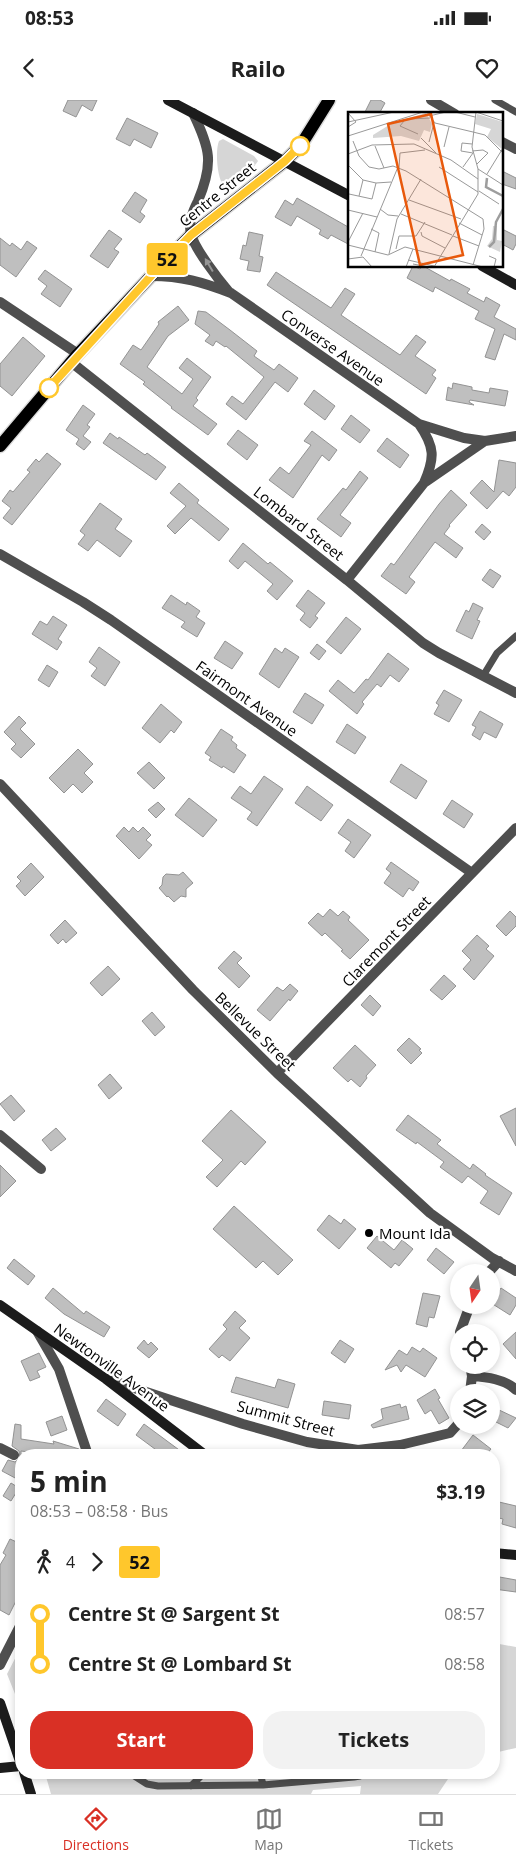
<!DOCTYPE html>
<html lang="en">
<head>
<meta charset="utf-8">
<style>
  :root { --surface:#fff; --page:#f2f2f2; --text:#222; --muted:#767676; --line:#e0e0e0; --accent:#d93025 }
  body { margin:0; font-family:"Open Sans",sans-serif; background:var(--page); color:var(--text); height:100vh; display:flex; flex-direction:column; font-size:19px; white-space:nowrap }
  * { box-sizing:border-box; margin:0 }
  p { font-size:16px; color:var(--muted) }
  .icon { flex:none; width:28px; height:28px; fill:none; stroke:currentColor; stroke-width:2; stroke-linecap:round; stroke-linejoin:round }
  .map { position:relative; flex:1; overflow:hidden }
  .details { position:absolute; left:15px; top:1349px; width:485px; height:330px; display:flex; flex-direction:column; background:var(--surface); border-radius:20px; box-shadow:0 2px 8px #0003 }
  .details>* { flex:none }
  .badge { padding:0 10px; border-radius:4px; font-size:18px; line-height:32px }
  .needle { width:32px; rotate:193deg }
  .fabs { position:absolute; left:450px; top:1164px; display:grid; gap:10px }
  .fabs a { display:grid; place-items:center; width:50px; height:50px; border-radius:50%; background:var(--surface); box-shadow:0 2px 8px #0003; font-size:25px }
  .map>.badge { position:absolute; translate:-50% -50%; box-shadow:0 0 0 2px #fff }
  .legs { display:flex; align-items:center; gap:8px; height:55px; padding:0 15px; font-size:16px }
  .legs p { margin-inline-start:auto }
  .overview { display:flex; align-items:center; justify-content:space-between; height:85px; padding:0 15px }
  h1 { font-size:28px; font-weight:700; line-height:38px }
  .button { display:flex; gap:10px; margin-top:auto; padding:10px 15px }
  .button a { flex:1; height:58px; border-radius:20px; background:var(--accent); color:#fff; font-size:20px; font-weight:700; line-height:58px; text-align:center }
  .button a+a { background:var(--page); color:var(--text) }
  ul { padding:0 15px; list-style:none }
  li { display:flex; align-items:center; gap:18px; height:50px; font-size:19px }
  li i { display:grid; place-items:center; width:8px; height:100%; margin:0 6px; background:currentColor }
  li i::after { content:''; width:12px; height:12px; margin:-6px; border:4px solid; border-radius:50%; background:var(--surface) }
  li p { margin-inline-start:auto }
  li:first-child i { background:linear-gradient(#0000 50%,currentColor 0) }
  li:last-child i { background:linear-gradient(currentColor 50%,#0000 0) }
  .status { display:flex; justify-content:space-between; align-items:center; height:35px; padding:0 25px; background:var(--surface); direction:ltr }
  .status svg { height:14px; fill:currentColor }
  header { display:flex; justify-content:space-between; align-items:center; height:65px; padding:0 15px; background:var(--surface); font-size:22px; font-weight:700 }
  .menu { display:flex; justify-content:space-around; align-items:center; height:70px; border-top:1px solid var(--line); background:var(--surface); font-size:14px; color:var(--muted) }
  .menu a { display:grid; justify-items:center; gap:2px }
  .menu .selected { color:var(--accent) }
  .map>svg:first-child { display:block }
  .green { fill:#d6d6d6 }
  .building { fill:#bfbfbf; stroke:#939393 }
  .lines { fill:none; stroke-linecap:round; stroke-linejoin:round }
  .primary-casing { stroke:#dbdbdb; stroke-width:15 }
  .lane { stroke:#4f4f4f; stroke-width:7 }
  .street { stroke:#4f4f4f; stroke-width:10 }
  .secondary { stroke:#1c1c1c; stroke-width:10 }
  .primary { stroke:#000; stroke-width:12 }
  .oneway { fill:#959595 }
  .line-1-casing { stroke:#fff; stroke-width:11 }
  .line-1 { stroke:#ffc72c; stroke-width:8 }
  .stop-1-dot { fill:#fff; stroke:#ffc72c; stroke-width:2.5 }
  .poi-dot { fill:#000; stroke:#fff; stroke-width:2 }
  .labels { text-anchor:middle; dominant-baseline:central; stroke-width:4.5; stroke-linejoin:round; paint-order:stroke }
  .street-label { font-size:15px; fill:#000; stroke:#fff }
  .poi-label { font-size:15px; fill:#000; stroke:#fff; text-anchor:start }
  .inset-river { fill:none; stroke:#9d9d9d; stroke-width:2.5 }
  .inset-road { fill:none; stroke:#999; stroke-width:1 }
  .view { fill:#e8590c; fill-opacity:0.15; stroke:#e8590c; stroke-width:2.5 }
  .inset-edge { fill:none; stroke:#000; stroke-width:2.5 }
</style>
</head>
<body>
<div class="status"><b>08:53</b><svg viewBox="0 0 49 12"><path d="M0 12V9h3v3zM5 12V6h3v6zM10 12V3h3v9zM15 12V0h3v12zM26 1h20v11H26zM47 4h2v5h-2z"/></svg></div>
<header><svg class="icon" aria-label="back" viewBox="0 0 24 24"><path d="M15 5l-7 7 7 7"/></svg>Railo<svg class="icon" aria-label="heart" viewBox="0 0 24 24"><path d="M12 20l-8-8c-3-5 5-10 8-4 3-6 11-1 8 4z"/></svg></header>
<div class="map">
<svg width="516" height="1694" viewBox="0 0 516 1694">
  <rect width="100%" height="100%" fill="#fff"/>
  <!-- green -->
  <path class="green" d="M223,39L254,56L258,61C252,71 235,83 224,86C217,79 215,50 219,41Z
    M494,1543L516,1547V1648L494,1653Z
    M21,1547V1609L7,1574Z
    M45,1673H452L438,1694H360L361,1686L313,1690L311,1694H51Z"/>
  <!-- building -->
  <path class="building" d="M68,0H97L92,11L82,5L76,17L63,11Z
    M371,0H380L385,3L379,14H364Z
    M127,18L158,33L151,48L134,39L130,46L116,39Z
    M502,71L516,78V89L502,84Z
    M135,92L147,100L140,112L145,116L140,123L122,111Z
    M297,98L350,128V145L331,135L328,139L319,134L321,130L297,116L291,126L275,117L285,100L293,105Z
    M502,129L516,136V144L513,150L502,144Z
    M109,130L122,139L114,149L119,152L108,168L90,156Z
    M249,132L263,135L259,156L263,157L260,172L247,170L249,161L240,159L243,145L246,146Z
    M0,138L10,146L12,143L21,150L27,141L37,148L16,177L0,165Z
    M413,166L420,169L423,166L450,181L451,179L470,189L467,193L484,202L486,197L500,205L494,217L516,229V240L504,234L495,260L485,257L495,229L475,219L479,211L435,187L433,192L407,178Z
    M45,170L72,189L60,207L41,194L47,186L38,179Z
    M276,172L331,208L345,188L355,194L341,215L400,255L416,235L426,242L415,256L436,270L432,275L436,278L426,294L267,185Z
    M178,206L189,220L168,236L147,267L182,294L193,279L179,268L187,258L211,277L196,298L198,300L193,306L217,324L208,335L171,308L172,307L143,284L145,282L120,264L133,245L141,250L159,224L158,222Z
    M198,211L206,212L230,230L257,251L254,256L274,270L279,264L298,278L288,292L275,282L246,320L226,304L232,296L243,304L264,277L226,246L225,247L216,241L213,246L205,241L210,235L195,224Z
    M23,237L45,256L12,296L0,286V264Z
    M453,283L472,287V290L489,293L490,288L508,291L505,306L470,300L469,302L474,305L446,300L448,287L452,289Z
    M314,290L335,306L325,320L304,304Z
    M83,305L95,314L87,325L90,327L83,336L91,342L84,350L76,344L79,339L66,330Z
    M351,315L370,330L360,343L341,329Z
    M238,330L258,345L247,360L227,344Z
    M312,331L337,350L329,361L322,355L293,398L269,380L280,367L289,374L311,345L304,341Z
    M110,333L118,339L119,337L145,355L147,353L166,367L156,380L103,343Z
    M387,338L409,355L400,368L377,351Z
    M47,353L61,364L12,425L3,418L11,408L2,401L10,390L13,392L30,372L27,370L36,359L39,362Z
    M499,360L516,363V387L509,396L503,391L487,409L470,393L482,380L494,392Z
    M360,371L368,378L340,415L351,423L341,437L317,419L343,388L346,390Z
    M179,383L199,400L197,403L229,429L219,441L191,418L175,434L167,426L186,406L170,393Z
    M451,390L467,405L449,425L450,426L444,434L463,448L456,458L435,442L409,477L415,482L406,494L381,476L391,463L394,465L439,404Z
    M100,403L122,419L115,429L132,441L120,457L97,440L88,451L78,444L85,435L80,431Z
    M482,424L491,432L484,440L475,432Z
    M243,443L268,464L270,462L293,481L277,500L267,491L273,484L245,461L238,469L229,461Z
    M490,469L501,476L493,488L482,480Z
    M308,490L325,503L315,516L318,518L310,528L300,520L305,513L296,506Z
    M171,495L186,505L187,502L200,511L196,517L205,523L197,537L181,527L185,522L162,508Z
    M473,503L483,508L477,520L480,521L472,539L456,531L466,510L469,512Z
    M53,516L67,525L58,539L62,542L57,550L32,534L40,521L47,525Z
    M346,517L361,529L341,554L326,542Z
    M225,541L243,553L232,569L214,558Z
    M317,544L326,551L319,560L310,553Z
    M99,547L120,562L105,586L91,576L97,568L89,562Z
    M275,548L282,553L285,548L299,557L279,588L259,574Z
    M388,553L409,569L399,582L390,575L381,587L377,584L362,602L364,604L357,614L329,591L338,580L354,593L366,579L368,580Z
    M47,565L58,572L49,587L38,580Z
    M444,590L462,600L449,622L434,614L439,605L436,603Z
    M305,593L324,605L312,624L293,612Z
    M161,604L182,622L174,633L171,630L160,643L142,628Z
    M480,611L503,624L496,638L484,632L480,640L472,635L476,627L472,625Z
    M19,616L26,623L20,629L35,644L21,658L11,649L16,644L4,632Z
    M347,624L366,637L355,654L336,642Z
    M221,629L233,637L231,640L237,645L236,648L246,655L234,673L223,666L222,668L209,660L211,657L205,653Z
    M78,649L93,664L84,673L93,682L82,693L73,684L64,693L49,678Z
    M149,662L165,678L154,689L137,673Z
    M401,664L427,681L416,699L390,682Z
    M264,676L283,689L257,726L247,719L252,712L231,698L240,686L251,694Z
    M307,686L333,705L321,721L295,703Z
    M189,698L217,720L203,737L175,715Z
    M452,700L473,714L464,728L443,714Z
    M158,702L165,709L156,718L148,710Z
    M348,719L371,735L354,758L345,751L351,742L338,733Z
    M124,727L129,732L133,727L138,732L143,727L151,735L146,740L152,745L139,759L116,736Z
    M391,762L419,782L413,791L409,788L403,797L384,783L391,773L386,769Z
    M31,763L44,777L25,796L16,786L21,781L17,777Z
    M183,772L193,783L186,789V797L181,796L174,802L168,796L167,797L159,788L162,785L163,777L166,774L179,775Z
    M330,809L338,816L343,811L350,817L348,820L369,840L350,859L341,851L343,850L325,833L322,836L308,823L318,813L323,817Z
    M510,811L516,817V826L506,836L496,826Z
    M65,820L77,833L66,843L63,839L58,844L50,835Z
    M477,835L489,846L486,849L494,856L474,880L463,869L471,860L462,851Z
    M234,851L242,858L237,863L250,876L239,888L218,868Z
    M108,866L120,879L102,896L90,883Z
    M444,875L456,886L442,900L430,890Z
    M290,884L298,891L290,901L289,899L270,921L257,910L277,887L283,891Z
    M370,895L381,906L373,916L361,905Z
    M152,912L165,927L155,936L142,921Z
    M409,938L421,949L419,950L422,953L411,964L397,950Z
    M355,945L376,965L366,976L367,978L360,987L351,979L348,982L333,968Z
    M110,974L122,988L109,999L98,985Z
    M11,995L25,1011L14,1021L0,1004Z
    M516,1008V1046L500,1016Z
    M231,1010L266,1042L245,1065L241,1061L217,1087L206,1077L223,1060L202,1041Z
    M408,1015L441,1040L437,1044L470,1069L473,1064L486,1074L485,1075L512,1093L499,1115L480,1103L488,1091L468,1076L462,1083L440,1067L444,1062L417,1042L416,1044L396,1030Z
    M56,1028L66,1039L51,1051L42,1040Z
    M0,1065L16,1081L0,1097Z
    M234,1106L293,1160L278,1175L263,1161L256,1168L213,1129Z
    M329,1115L341,1124L344,1119L356,1129L339,1149L317,1130Z
    M377,1136L394,1150L402,1140L413,1149L399,1166L395,1163L391,1168L367,1148Z
    M436,1148L454,1162L444,1174L427,1160Z
    M14,1159L35,1176L28,1185L7,1168Z
    M53,1188L84,1214L86,1211L110,1227L104,1237L64,1214L45,1198Z
    M501,1188L516,1198V1205L510,1215L491,1203Z
    M423,1193L440,1196L434,1218L429,1217L427,1227L416,1224Z
    M235,1211L246,1221L239,1228L250,1238L230,1261L222,1255L219,1258L209,1249L227,1229L223,1225Z
    M516,1232V1259L503,1244Z
    M144,1240L148,1245L151,1242L158,1249L149,1258L137,1248Z
    M340,1240L354,1249L345,1263L331,1253Z
    M412,1247L420,1252L423,1248L437,1258L425,1277L406,1265L401,1272L397,1265L385,1270L399,1250L407,1255Z
    M39,1253L46,1267L37,1271L40,1277L30,1281L21,1261Z
    M236,1277L275,1288L278,1279L295,1284L288,1308L231,1292Z
    M435,1289L440,1298L438,1299L449,1318L439,1324L431,1310L425,1314L417,1300Z
    M106,1299L126,1314L118,1326L97,1311Z
    M324,1301L351,1305L349,1319L322,1315Z
    M400,1304L401,1308L406,1306L409,1319L373,1328L371,1325L383,1319L381,1309Z
    M497,1309L516,1318L508,1328L492,1320Z
    M62,1316L67,1330L51,1336L46,1322Z
    M15,1324L21,1325V1339L54,1344L53,1341L79,1349L81,1355H53L21,1351V1370L17,1379L2,1371L8,1360L15,1362L20,1358L19,1351L12,1346Z
    M144,1324L186,1355H163L136,1335Z
    M473,1335L491,1349L486,1355H458Z
    M11,1383L19,1388L11,1401L3,1396Z
    M499,1402L516,1406V1428L502,1424L503,1419L495,1417Z
    M10,1439L21,1444V1491L9,1515L0,1510V1465L6,1455L3,1453Z
    M494,1476L516,1480V1492L494,1489Z"/>
  <g class="lines">
    <defs>
      <path id="primary" d="M0,346L78,254L151,176L191,135L285,61L301,45L329,0"/>
    </defs>
    <!-- primary casing -->
    <use href="#primary" class="primary-casing"/>
    <!-- lane -->
    <path class="lane" d="M495,0L516,12
      M483,576L497,553L516,536
      M128,1672L147,1684L158,1686L263,1685L354,1677L360,1676L363,1672
      M260,1672L263,1685
      M191,1686L205,1672"/>
    <!-- street -->
    <path class="street" d="M431,0L455,14
      M193,13C210,48 214,63 198,101C193,111 188,122 191,134C194,148 219,180 229,192
      M502,42L516,49
      M151,176C182,176 202,182 231,193L419,324C435,347 435,358 424,383
      M0,202L78,254
      M71,262L347,480L423,543L439,553L516,593
      M419,324L464,338L485,341
      M0,454L83,502L111,520L472,773
      M347,480L424,383L485,341L516,336
      M0,684L193,890L277,973L430,1113L492,1158L516,1171
      M277,973L516,728
      M0,1035L41,1069
      M489,1172L499,1161
      M37,1231L59,1269L88,1355
      M460,1232L470,1205
      M472,1276C486,1277 505,1279 516,1290
      M107,1279L243,1324L307,1342L358,1350L400,1345L450,1333L459,1323
      M470,1292L472,1276L470,1265
      M0,1348L14,1355
      M0,1565L21,1524"/>
    <!-- secondary -->
    <path class="secondary" d="M168,0L350,96
      M482,166L516,185
      M0,1205L106,1279L205,1355
      M494,1453L516,1455
      M0,1603L21,1664
      M0,1668L21,1666
      M24,1672L31,1694"/>
    <!-- primary -->
    <use href="#primary" class="primary"/>
  </g>
  <!-- one-way arrows -->
  <defs><path id="oneway-solid" d="M-6-.8H1V-3.2L6.5 0L1 3.2V.8H-6Z" transform="scale(1.25)"/></defs>
  <use class="oneway" href="#oneway-solid" transform="translate(209 165) rotate(-121)"/>
  <g class="lines">
    <defs>
      <path id="line-1" d="M49,288L151,176L191,135L285,61L300,46"/>
    </defs>
    <!-- line-1 casing -->
    <use href="#line-1" class="line-1-casing"/>
    <!-- line-1 -->
    <use href="#line-1" class="line-1"/>
  </g>
  <!-- markers -->
  <g class="stop-1-dot">
    <circle cx="300" cy="46" r="9"/>
    <circle cx="49" cy="288" r="9"/>
  </g>
  <circle class="poi-dot" cx="369" cy="1133" r="5"/>
  <g class="labels">
    <!-- street labels -->
    <g class="street-label">
      <text transform="translate(217 94) rotate(-39)">Centre Street</text>
      <text transform="translate(333 247) rotate(35)">Converse Avenue</text>
      <text transform="translate(299 423) rotate(38)">Lombard Street</text>
      <text transform="translate(247 598) rotate(35)">Fairmont Avenue</text>
      <text transform="translate(386 841) rotate(-46)">Claremont Street</text>
      <text transform="translate(256 931) rotate(44)">Bellevue Street</text>
      <text transform="translate(112 1267) rotate(36)">Newtonville Avenue</text>
      <text transform="translate(286 1318) rotate(15)">Summit Street</text>
    </g>
    <!-- poi labels -->
    <g class="poi-label">
      <text x="379" y="1133">Mount Ida</text>
    </g>
  </g>
  <!-- overview -->
  <g transform="translate(348 12)">
    <rect width="155" height="155" fill="#fff"/>
    <path d="M78,1L84,12L82,20L76,18L71,29L53,24L25,26V23L46,10ZM129,2L155,10L154,37L139,25L143,17L127,12ZM145,114H149V128L154,129L152,140L139,134L144,127Z" fill="#d6d6d6"/>
    <path class="inset-river" d="M139,66L138,75L155,84M141,135L146,130L148,110L155,97"/>
    <path class="inset-road" d="M79,0L87,11L125,20M107,0L127,5M128,0L155,9M0,1L8,10L0,15M81,4L98,0M62,7L82,6M56,9L52,14L70,22M0,10L46,0M125,20L137,23L155,41M0,24L75,0M73,26L88,41M5,29L11,44L21,55L31,57L45,54L58,59L135,107L136,117L125,153M81,30L86,11M27,34L36,56M96,35L101,15M124,39L135,38L140,41L129,52M0,42L24,33L66,32L103,48L130,67M0,53L15,68L28,71L43,70M91,55L130,80M115,55L125,41L113,39L114,31L124,32M51,56L52,41L77,38M130,57L155,73M139,62L155,36M131,79L151,92M1,82L24,87L28,71M11,84L15,68M61,88L113,107M32,97L40,103L50,104M0,98L29,105M53,102L104,123M111,111L134,123M23,117L31,121L27,140M73,120L74,124L97,136M105,124L131,134M0,130L15,101M0,133L40,143L57,135L135,155M48,137L51,124H68L77,110M41,142L49,107L73,67M13,144L50,55M141,144L148,147L146,155M0,147L15,145L24,155M60,148L86,154M65,152L81,155M58,155L65,137M86,155L130,82V57L124,35L128,0"/>
    <path class="view" d="M83,2L115,143L72,153L40,12Z"/>
    <rect width="155" height="155" class="inset-edge"/>
  </g>
</svg>
<div class="fabs">
<a><svg class="needle" viewBox="-14 -14 28 28"><path d="M0-13l5 13h-10z" fill="#e53935"/><path d="M0 13l5-13h-10z" fill="#767676"/></svg></a>
<a><svg class="icon" aria-label="locate" viewBox="0 0 24 24"><circle cx="12" cy="12" r="6"/><path d="M12 2v4M12 18v4M2 12h4M18 12h4"/></svg></a>
<a><svg class="icon" aria-label="layers" viewBox="0 0 24 24"><path d="M12 4l9 5-9 5-9-5zM3 14l9 5 9-5"/></svg></a>
</div>
<b class="badge" style="left:167px;top:159px;background:#ffc72c;color:#111">52</b>
<section class="details">
<div class="overview"><div><h1>5 min</h1><p>08:53 – 08:58 · Bus</p></div><b>$3.19</b></div>
<div class="legs"><svg class="icon" aria-label="walk" viewBox="0 0 24 24"><circle cx="13" cy="4" r="2"/><path d="M13 8l-2 6 4 7M11 14l-3 7M7 12l3-4h3l4 4"/></svg>4<svg class="icon" aria-label="forward" viewBox="0 0 24 24"><path d="M9 5l7 7-7 7"/></svg><b class="badge" style="background:#ffc72c;color:#111">52</b></div>
<ul>
<li><i style="color:#ffc72c"></i><b>Centre St @ Sargent St</b><p>08:57</p></li>
<li><i style="color:#ffc72c"></i><b>Centre St @ Lombard St</b><p>08:58</p></li>
</ul>
<div class="button"><a>Start</a><a>Tickets</a></div>
</section>
</div>
<nav class="menu">
<a class="selected"><svg class="icon" aria-label="directions" viewBox="0 0 24 24"><path d="M12 3l9 9-9 9-9-9zM9 14v-3h6M13 9l2 2-2 2"/></svg>Directions</a>
<a><svg class="icon" aria-label="map" viewBox="0 0 24 24"><path d="M3 6l6-2 6 2 6-2v14l-6 2-6-2-6 2zM9 4v14M15 6v14"/></svg>Map</a>
<a><svg class="icon" aria-label="tickets" viewBox="0 0 24 24"><path d="M3 7h18v10H3zM15 7v10"/></svg>Tickets</a>
</nav>
</body>
</html>
